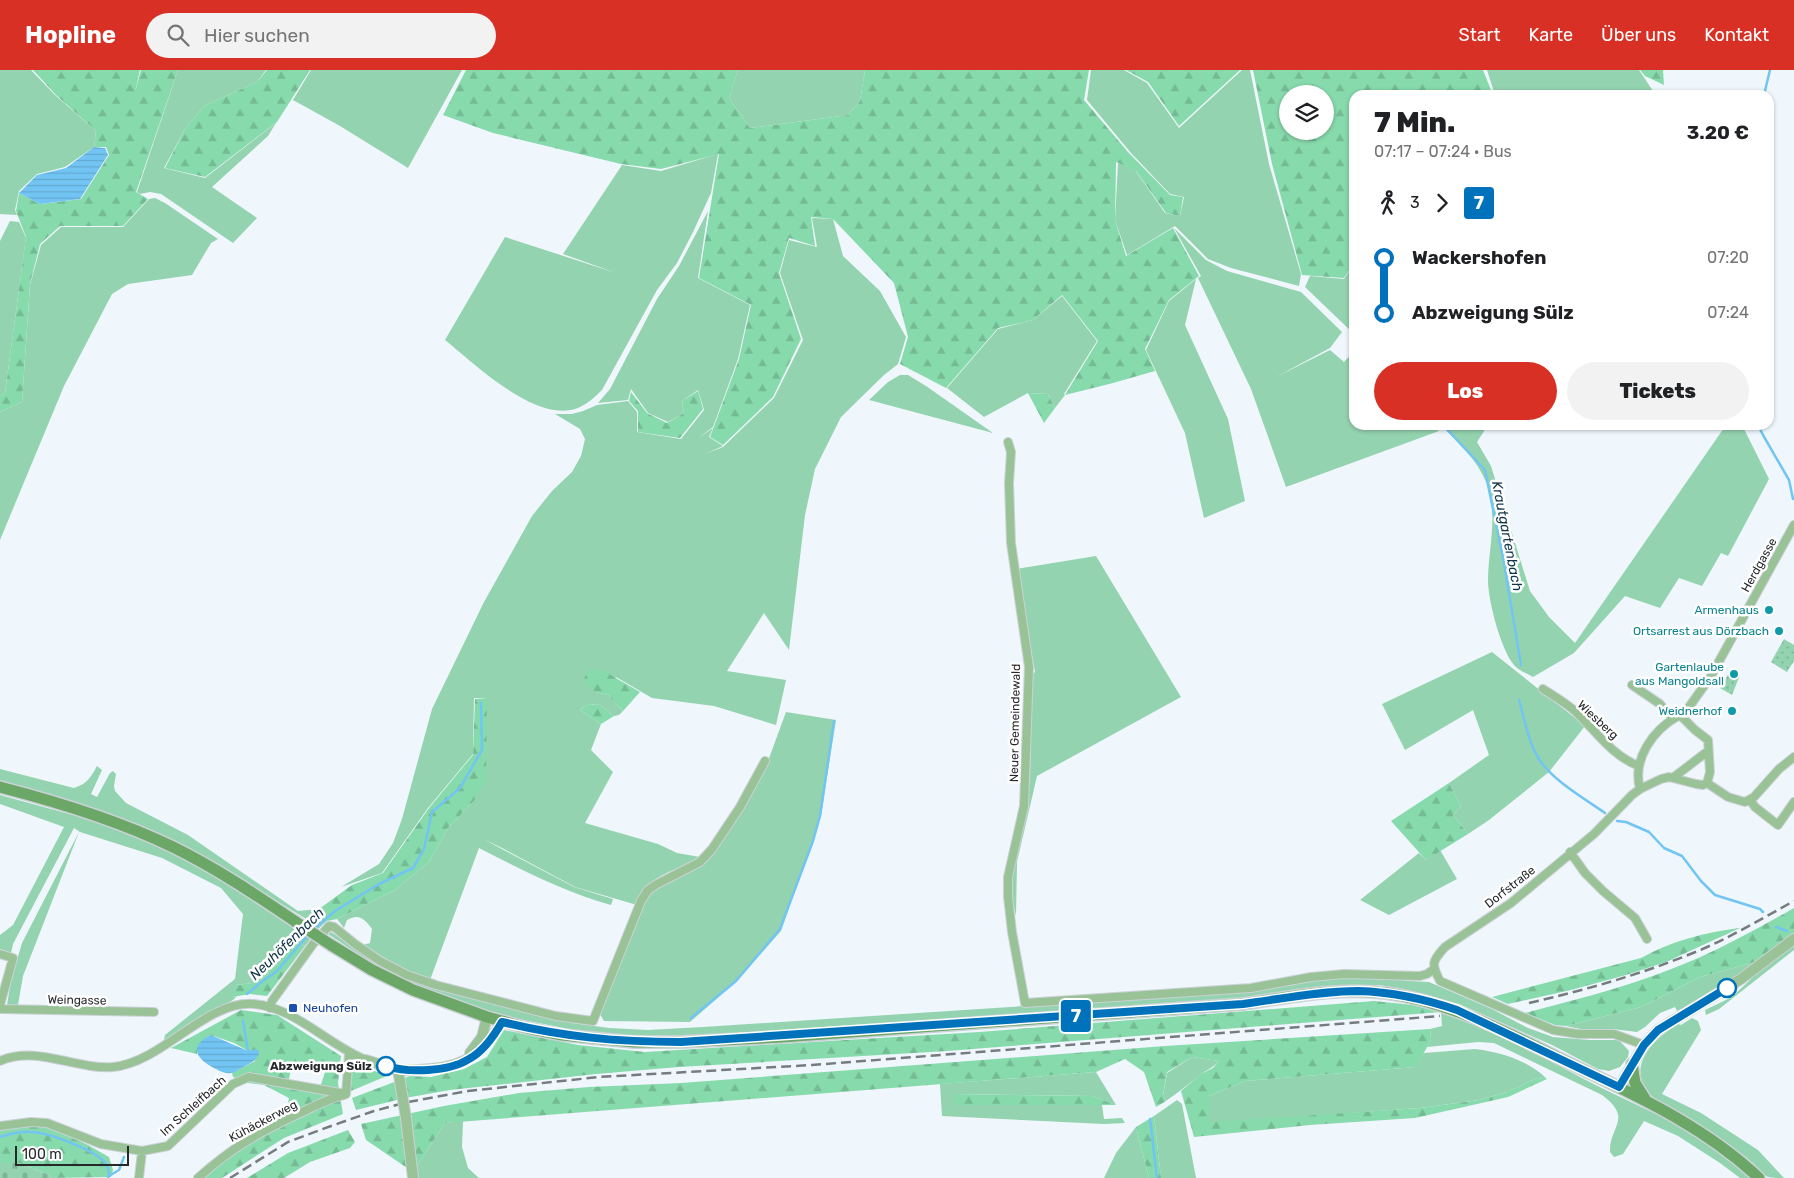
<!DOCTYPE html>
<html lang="de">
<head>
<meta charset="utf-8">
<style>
  :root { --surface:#fff; --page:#f2f2f2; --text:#202124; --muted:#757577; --accent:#d93025 }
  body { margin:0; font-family:Rubik,sans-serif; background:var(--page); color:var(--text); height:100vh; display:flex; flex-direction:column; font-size:19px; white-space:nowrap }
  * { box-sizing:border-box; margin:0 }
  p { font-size:16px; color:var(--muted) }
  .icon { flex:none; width:28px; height:28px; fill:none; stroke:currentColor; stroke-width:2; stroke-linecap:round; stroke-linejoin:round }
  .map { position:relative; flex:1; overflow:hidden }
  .side { position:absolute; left:1349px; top:20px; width:425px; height:340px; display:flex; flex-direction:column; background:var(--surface); border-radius:15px; box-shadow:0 1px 4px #0004 }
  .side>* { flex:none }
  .badge { padding:0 10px; border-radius:4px; font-size:18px; line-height:32px }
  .tools { position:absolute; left:1279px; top:15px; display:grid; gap:10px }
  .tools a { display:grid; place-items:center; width:55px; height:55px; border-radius:50%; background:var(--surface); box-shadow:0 1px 4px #0004; font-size:25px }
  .scale { position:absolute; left:15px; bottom:12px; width:114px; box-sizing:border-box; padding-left:5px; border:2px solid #26292b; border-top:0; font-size:14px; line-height:18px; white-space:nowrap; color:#26292b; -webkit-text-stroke:4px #fff; paint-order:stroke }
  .map>.badge { position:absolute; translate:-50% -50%; box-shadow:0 0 0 2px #fff }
  .legs { display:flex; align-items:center; gap:8px; height:55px; padding:0 25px; font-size:16px }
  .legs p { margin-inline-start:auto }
  .summary { display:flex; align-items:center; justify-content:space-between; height:85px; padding:0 25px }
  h1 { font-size:28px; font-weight:800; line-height:38px }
  .cta { display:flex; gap:10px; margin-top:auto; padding:10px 25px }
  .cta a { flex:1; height:58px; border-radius:30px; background:var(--accent); color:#fff; font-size:20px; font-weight:800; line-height:58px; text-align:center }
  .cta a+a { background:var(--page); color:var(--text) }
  ul { padding:0 25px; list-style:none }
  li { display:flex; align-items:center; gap:18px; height:55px; font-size:19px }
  li i { display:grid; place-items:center; width:8px; height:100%; margin:0 6px; background:currentColor }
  li i::after { content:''; width:12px; height:12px; margin:-6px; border:4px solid; border-radius:50%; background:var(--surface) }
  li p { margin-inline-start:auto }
  li:first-child i { background:linear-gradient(#0000 50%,currentColor 0) }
  li:last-child i { background:linear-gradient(currentColor 50%,#0000 0) }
  header { display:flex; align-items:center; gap:30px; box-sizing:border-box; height:70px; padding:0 25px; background:var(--accent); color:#fff }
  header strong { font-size:24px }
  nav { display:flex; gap:28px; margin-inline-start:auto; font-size:18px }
  .search { width:350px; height:45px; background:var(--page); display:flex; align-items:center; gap:12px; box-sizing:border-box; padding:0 18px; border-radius:28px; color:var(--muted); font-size:19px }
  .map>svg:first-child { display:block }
  .grass { fill:#94d3af }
  .forest { fill:url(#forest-firs); fill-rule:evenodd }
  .cemetery { fill:url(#cemetery-stones) }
  .park { fill:url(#park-dots) }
  .water { fill:url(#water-rules) }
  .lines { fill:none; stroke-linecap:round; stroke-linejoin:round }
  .stream { stroke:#72c5f3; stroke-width:2.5 }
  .minor-casing { stroke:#cbd2d7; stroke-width:10 }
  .tertiary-casing { stroke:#cbd2d7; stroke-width:12 }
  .secondary-casing { stroke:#cbd2d7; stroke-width:14 }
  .minor { stroke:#9ac297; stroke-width:8 }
  .tertiary { stroke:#9ac297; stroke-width:10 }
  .secondary { stroke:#6ba767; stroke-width:11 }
  .rail { stroke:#767b7f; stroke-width:2.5; stroke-dasharray:10 5; stroke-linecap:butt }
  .tertiary-bridge-casing { stroke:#cbd2d7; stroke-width:12; stroke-linecap:butt }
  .secondary-bridge-casing { stroke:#cbd2d7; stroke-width:14; stroke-linecap:butt }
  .tertiary-bridge { stroke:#9ac297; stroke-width:10 }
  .secondary-bridge { stroke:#6ba767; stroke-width:11 }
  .line-1-casing { stroke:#fff; stroke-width:11 }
  .line-1 { stroke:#0072bc; stroke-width:8 }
  .culture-dot { fill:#0f9aa8; stroke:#fff; stroke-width:2 }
  .stop-1-dot { fill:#fff; stroke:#0072bc; stroke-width:2.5 }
  .transit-dot { fill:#1a4fb4; stroke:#fff; stroke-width:2 }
  .labels { text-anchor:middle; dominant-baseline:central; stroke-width:5; stroke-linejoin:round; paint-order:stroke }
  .street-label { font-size:12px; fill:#26292b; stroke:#fff }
  .culture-label { font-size:12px; fill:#0d838f; stroke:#fff; text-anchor:end }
  .transit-label { font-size:12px; fill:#164399; stroke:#fff; text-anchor:start }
  .stop-label { font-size:12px; font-weight:bold; fill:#26292b; stroke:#fff; text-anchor:end }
  .water-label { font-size:14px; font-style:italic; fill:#0f3548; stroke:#fff }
</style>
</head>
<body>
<header>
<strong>Hopline</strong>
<div class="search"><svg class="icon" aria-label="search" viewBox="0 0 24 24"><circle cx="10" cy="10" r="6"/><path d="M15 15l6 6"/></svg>Hier suchen</div>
<nav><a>Start</a><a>Karte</a><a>Über uns</a><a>Kontakt</a></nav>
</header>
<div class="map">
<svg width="1794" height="1108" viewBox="0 0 1794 1108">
  <defs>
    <pattern id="forest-firs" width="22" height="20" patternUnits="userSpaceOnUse" patternTransform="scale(1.25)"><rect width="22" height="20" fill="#87daac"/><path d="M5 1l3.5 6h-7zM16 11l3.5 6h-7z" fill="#74bb94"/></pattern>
    <pattern id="cemetery-stones" width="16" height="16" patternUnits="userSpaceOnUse" patternTransform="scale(1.25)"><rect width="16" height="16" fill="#94d3af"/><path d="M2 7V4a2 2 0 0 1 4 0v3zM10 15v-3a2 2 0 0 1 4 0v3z" fill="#7fb597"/></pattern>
    <pattern id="park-dots" width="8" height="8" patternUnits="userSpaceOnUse" patternTransform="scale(1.25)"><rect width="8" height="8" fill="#94d3af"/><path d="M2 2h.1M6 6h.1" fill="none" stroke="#7fb597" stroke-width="1.8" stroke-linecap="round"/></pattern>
    <pattern id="water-rules" width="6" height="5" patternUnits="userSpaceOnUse" patternTransform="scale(1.25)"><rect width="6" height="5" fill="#72c5f3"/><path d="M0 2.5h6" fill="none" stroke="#63a9d0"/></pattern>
  </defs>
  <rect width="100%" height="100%" fill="#eff7fd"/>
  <!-- grass -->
  <path class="grass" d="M0,0H31L55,25L96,61L94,77L65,97L37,104L19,121L15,140L17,145L0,144Z
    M178,0H266L257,12L204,36L185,59L164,98L205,108L276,53L268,66L212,117L257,148L233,173L161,124L150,122L140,124L137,122Z
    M311,0H462L408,98L340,56L293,30Z
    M738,0H865L860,31L848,45L750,58L729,28Z
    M1091,0H1124L1147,13L1179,58L1242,0H1250L1269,94L1301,204L1299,216L1231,198L1208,189L1175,156L1127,185L1115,150L1118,93L1135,100L1165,143L1180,146L1184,127L1170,124L1131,83L1087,30Z
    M1487,0H1639L1655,24L1495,25Z
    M718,84L711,123L693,162L677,193L657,220L602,320C595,327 587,334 578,338C536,354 475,294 445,270L505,167L616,203L563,184L622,95L661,101Z
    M155,128L165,133L218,169L211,173L192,205L128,214L112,224L64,316L0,470V342L22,332L30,215L41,175L61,157H123L149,129Z
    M708,141L698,208L750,235L738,289L713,357L698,368L713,358L709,367L723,376L707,383L723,377L774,328L803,270L780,203L789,170L817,177L812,148L833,149L843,186L880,221L906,267L898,294L884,305L841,347L815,399L805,445L789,580L764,543L727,601L786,610L776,655L714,636L652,628L616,607L596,622L608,625L623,641L619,645L614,646L600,635L588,634L580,640L601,654L591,680L613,702L585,753L658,774L677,783L700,787C684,798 660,802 647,817C643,822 640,829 637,835L575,817L500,777L483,769L574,817L613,829L611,835C564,822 522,800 479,778L430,910L413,905L363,875L370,873L372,859C365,849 359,843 347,850L344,858L337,849L395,820L429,792L448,758L473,732L486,628H474L473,684L428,738L382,803L341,817L379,794L393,773L402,749L432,639L484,532L532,446L552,421L572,402L581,386L585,369L580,359L555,344H572L583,341L597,335L628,331L637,342V362L681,369L704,340L698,320L682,331L684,343L668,352L648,343L631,319L628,330L598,333L610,319L657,229L679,196Z
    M10,151L19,152L26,168L5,323L0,326V171Z
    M1174,158L1206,190L1227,201L1301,222L1342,262L1330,278L1276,307L1330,280L1344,292L1354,281V355H1433L1439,361L1286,417L1251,319L1198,208L1201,206Z
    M1354,194V264L1305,217L1310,206L1344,209Z
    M1196,209L1185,255L1228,349L1245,431L1204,448L1185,363L1146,280L1169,231Z
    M1062,226L1097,271L1064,324L1065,325L1055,338L1048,324L1028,323L984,347L947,318L998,259L1033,250Z
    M900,305H908L926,316L993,363L869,330L888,312Z
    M1441,355H1488L1477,372L1491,396L1530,521L1549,547L1575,573L1726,355H1742L1769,409L1728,486L1721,483L1702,516L1679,508L1660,538L1625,526L1574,583L1533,607C1528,604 1522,602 1517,598C1502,586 1488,530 1488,511C1488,479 1499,443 1486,412C1477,389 1458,373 1441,355Z
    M1096,486L1181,627L1037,706L1017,792L1016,846L1009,816L1025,748L1030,707L1032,605L1035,602L1016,499Z
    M1492,582L1585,656L1549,702L1489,750L1468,764L1453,745L1461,736L1449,713L1489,685L1473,640L1405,680L1382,634Z
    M786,642L836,650L821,746L781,861L736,912L690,952L604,951L600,944L648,826L658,815L705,793L729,760L755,717L768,691Z
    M97,696L102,700L91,724L97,727L110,703L113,701L116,704L114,716L115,721L126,733L188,765L298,841L319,839L327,851L318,859L305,876L294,872L259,912L236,915L233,927L237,926L233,930L163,974L165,965L235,909L243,844L221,818L162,788L80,762L74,758L13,874L11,883L0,879V865L13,855L64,757L0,734V725L102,753L167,780L217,806L303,863L311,852L220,796L170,769L105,742L83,739L0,714V699L74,718C87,714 91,707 97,696Z
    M79,762L23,906L18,935H7L11,910L22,873Z
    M1440,780L1457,809L1389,845L1360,830L1419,783L1426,790Z
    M331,862L385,897L417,912L449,922L573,953L609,958L648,960L703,957L1225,923L1294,915L1301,912L1337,907H1375L1409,911L1429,912L1492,939L1528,958L1553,967L1590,970H1619L1629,981L1628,987L1620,997L1609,1001L1598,999L1552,975L1459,934L1403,919L1379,915H1339L1307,919L1269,927L682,969L595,964L518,949L457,932L407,911L374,894L328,864Z
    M1794,873V880L1719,939L1706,945L1705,940L1732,927L1751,909L1749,906Z
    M1756,892C1732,911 1706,929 1677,941L1675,937L1660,943L1645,957L1637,962L1613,959L1585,960L1566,956L1641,937L1700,907Z
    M1441,942C1491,957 1536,984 1582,1008C1622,1029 1665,1046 1704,1070C1721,1080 1736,1095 1751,1108H1740L1720,1093L1678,1066L1644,1051L1623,1084L1614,1087L1610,1082C1609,1056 1634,1049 1602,1025L1494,973L1478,972L1427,977L1431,970L1430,959L1442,956Z
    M1692,948L1698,951L1701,960L1662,1024L1701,1043L1758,1080L1784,1108C1779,1108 1772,1108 1768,1107C1763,1105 1758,1098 1754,1094C1745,1086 1734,1078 1724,1071C1706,1060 1658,1037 1647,1021C1627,994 1656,967 1678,954L1681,955Z
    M1475,979C1501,982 1529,991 1547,1009L1537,1008L1507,1022L1479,1030L1420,1038L1209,1053V1026L1245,1011L1415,997L1424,983Z
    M1192,987L1219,991C1213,998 1206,1000 1199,1006C1188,1014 1178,1023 1166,1031L1163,1026L1167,1003Z
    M1096,1002L1116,1035L1092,1026L955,1024V1035H1102L1104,1049L1122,1048L1125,1053L1104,1054L942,1046L940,1014Z
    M1177,1030L1182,1034L1196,1108H1161L1154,1046Z
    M463,1051L462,1077L468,1098L479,1108H415L413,1102L445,1053Z
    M1136,1057L1149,1108H1104L1116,1083Z"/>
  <!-- forest -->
  <path class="forest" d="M33,0H140L135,22L141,0H178L136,122L148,129L123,156H60L40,174L30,214L22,332L0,342V326L5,323L26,167L16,141L19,123L40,134L81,129L109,85L106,77H94L96,61L56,25Z
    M267,0H310L277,52L205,107L165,98L185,59L204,36L257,12Z
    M466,0H738L729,28L750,58L848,45L860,31L865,0H1089L1084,30L1128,82L1170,125L1183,127L1180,146L1166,143L1136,101L1116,92L1115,150L1126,186L1173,158L1199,206L1169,230L1145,279L1155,301L1113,313L1065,325L1098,271L1062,225L1033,250L998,258L946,318L900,294L908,267L894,213L833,149L811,147L815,176L789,168L779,203L801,269L773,327L723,375L710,367L739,289L751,235L699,208L719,84L661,99L621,94L493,63L443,45Z
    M1126,0H1240L1179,56L1148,12Z
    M1253,0H1483L1493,25H1354V193L1344,208L1302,205L1272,94ZM1288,24H1325V61H1288Z
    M1640,0H1663L1664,15L1645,6Z
    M698,321L703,339L680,368L638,362V341L629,331L631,322L647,343L667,353L684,343L682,331Z
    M1028,323L1048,324L1055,338L1044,353Z
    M590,599L602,600L640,622L623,641L608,625L596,622L584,613L585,606Z
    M487,628L486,711L473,732L448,758L429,792L395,820L337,849L327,851L319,839L352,815L383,803L429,738L473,685L475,629Z
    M588,634L600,635L614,646L601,654L580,640Z
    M1449,713L1461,736L1453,745L1468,764L1426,790L1391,751Z
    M1794,838V863L1756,892L1700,907L1641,937L1566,956L1555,955L1525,943C1583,928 1641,913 1696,889C1730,874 1762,856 1794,838Z
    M1740,858L1666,892L1626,905L1571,920L1508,934L1492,927L1641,888C1671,871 1706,862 1740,858Z
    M294,872L305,876L267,926L250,924L232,927L236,915L259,912Z
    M1374,931L1413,935L1441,942L947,981L679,997L596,1004L450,1020L405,1028L356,1040L352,1028L410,1006L431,1007L464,999L487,987L504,960L578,975L645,982L979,962Z
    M241,940L277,945L341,986L338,1013L343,1044L284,1068L222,1108H201L233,1082L283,1054L289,1028L264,1015L248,1013L233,1007L232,1003L255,991L248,981L234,973L211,965C203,969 197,975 197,984L171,978ZM292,993L325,1002L318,1024L296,1018L289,1009Z
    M1430,959L1431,970L1416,997L1245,1011L1209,1026V1052L1420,1038L1479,1030L1507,1022L1537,1008L1547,1009L1508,1027L1415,1048L1310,1055L1194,1067L1181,1021L1201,1004L1213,998L1219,991L1192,987L1167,1002L1163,1025L1166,1031L1156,1037L1144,1002L1125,989L1096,1002L445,1053L413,1102L366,1070L361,1054L444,1036L519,1023L589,1017L681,1013L1165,976Z
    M351,993L363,998L389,1005L351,1021Z
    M954,1024L1092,1026L1116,1035H955Z
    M1154,1046L1161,1108H1149L1136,1057Z
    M30,1054L46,1055L88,1075L109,1087L113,1100L111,1107L51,1108L50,1105L19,1093H0V1059Z
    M348,1060L355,1072L350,1078L310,1092L284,1108H247L288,1083Z"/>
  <!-- cemetery -->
  <path class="cemetery" d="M0,1093H19L50,1105L51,1108H0Z"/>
  <!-- park -->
  <path class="park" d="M1784,569L1794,575V591L1787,602L1771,592Z
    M1731,600L1740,605L1732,625L1720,618Z"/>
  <!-- water -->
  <path class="water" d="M94,77L105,78L108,85L80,129L40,134L19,123L37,105L66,98Z
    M211,965L248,981L256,979L259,981V984C255,991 252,992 245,996C241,998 235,1003 231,1003C225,1004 220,1001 216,999C197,990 187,976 211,965Z"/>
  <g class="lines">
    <!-- stream -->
    <path class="stream" d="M1764,25L1770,0
      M1443,355L1485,400L1504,493L1521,595
      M1758,355L1763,365L1789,410L1793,429
      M1519,630C1525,650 1528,672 1539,689C1552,710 1585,729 1605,743
      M1617,751L1626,752L1649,762L1664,778L1682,786L1701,811L1715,825L1760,839L1763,842
      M1776,857L1787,861
      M313,860L335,841L379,814L413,798L424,779L432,742L460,718L482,680L481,633
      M247,924L264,910L276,902L309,864
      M691,948L736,911L780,859L813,771L820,746L834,651
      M243,951L248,981L246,983
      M1150,1049L1157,1108
      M0,1067C11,1064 20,1061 31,1062C47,1062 98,1081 106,1094C108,1097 109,1102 109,1106L108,1108
      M109,1106L119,1100L124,1087"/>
    <defs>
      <path id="minor" d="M1008,372L1011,382L1009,413L1011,473L1029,597L1024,736L1008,807V827L1012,862L1025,933L1251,918L1311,907L1344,904L1420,906L1427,904L1434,899
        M1632,615L1660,634L1673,649
        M1543,619C1554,626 1566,633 1576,642C1595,660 1612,686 1639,696
        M1682,647L1695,660L1708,670L1710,702L1707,713
        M1674,707L1708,681
        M1640,719C1632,689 1653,660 1678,646L1682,647L1711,606L1794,455
        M1750,730L1755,737L1778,755L1794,732
        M1570,782L1585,803L1603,821L1635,848L1647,869
        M0,884L13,888L0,935
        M270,938L272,931L313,874L329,856L334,857L355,874L380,891L407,905L436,915L556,946L593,951L641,831L648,820L657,814L700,792L712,779L740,737L765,691
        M0,939L154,942
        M1644,975L1614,964H1578L1553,960L1440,911C1431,894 1432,891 1445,877L1511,833L1594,764L1632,725L1640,719L1661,709L1669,707L1696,714L1703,715L1707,713L1728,727L1745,732L1754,727L1779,699L1794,687
        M0,991C37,975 76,1000 113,997C163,992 206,930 254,934C296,938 328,975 366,990
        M346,1024L349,983
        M0,1056L31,1052L47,1053L101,1074L142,1081L168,1076L233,1014L249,1007L346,1024
        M139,1108L142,1081
        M198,1108C231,1078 258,1063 298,1044C313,1037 327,1029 344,1025"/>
      <path id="tertiary" d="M470,983L482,967L487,947
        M366,990C377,993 389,999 400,1000C410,1001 421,1000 431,999C467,996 484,982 502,952
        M1619,1017L1644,975L1658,960L1741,909L1794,869
        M406,1048L413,1108"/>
      <path id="secondary" d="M0,717C58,732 118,750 173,777C216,798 256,825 296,852
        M331,875L372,900L413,920L487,947L527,958L562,965L634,972H681L782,967L1243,934C1289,927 1339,917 1386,923C1451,932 1510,964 1569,993C1635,1025 1704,1056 1759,1108
        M1632,994L1635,1013L1645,1029"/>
    </defs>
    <!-- minor casing -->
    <use href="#minor" class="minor-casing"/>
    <!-- tertiary casing -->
    <use href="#tertiary" class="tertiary-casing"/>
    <!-- secondary casing -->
    <use href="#secondary" class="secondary-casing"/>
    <!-- minor -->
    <use href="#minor" class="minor"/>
    <!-- tertiary -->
    <use href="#tertiary" class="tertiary"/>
    <!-- secondary -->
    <use href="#secondary" class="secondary"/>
    <!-- rail -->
    <path class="rail" d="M1529,933C1585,920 1639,905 1693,883C1728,869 1761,849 1794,831
      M230,1108L288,1072L331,1056L374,1041L408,1032L468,1021L599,1007L812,995L1440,946"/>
    <defs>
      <path id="tertiary-bridge" d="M398,1000L406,1048"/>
      <path id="secondary-bridge" d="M296,852L331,875"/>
    </defs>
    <!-- tertiary-bridge casing -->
    <use href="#tertiary-bridge" class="tertiary-bridge-casing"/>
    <!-- secondary-bridge casing -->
    <use href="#secondary-bridge" class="secondary-bridge-casing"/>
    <!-- tertiary-bridge -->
    <use href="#tertiary-bridge" class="tertiary-bridge"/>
    <!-- secondary-bridge -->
    <use href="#secondary-bridge" class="secondary-bridge"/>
  </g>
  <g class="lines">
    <defs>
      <path id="line-1" d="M386,996C408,1003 449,1002 469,989C484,981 494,966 502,952C563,967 618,972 681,972L1243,934C1281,929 1320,921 1358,921C1392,922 1425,929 1457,940L1619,1017L1644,975L1658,960L1727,918"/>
    </defs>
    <!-- line-1 casing -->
    <use href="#line-1" class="line-1-casing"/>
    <!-- line-1 -->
    <use href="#line-1" class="line-1"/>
  </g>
  <!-- markers -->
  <g class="culture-dot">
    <circle cx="1769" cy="540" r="5"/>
    <circle cx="1779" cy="561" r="5"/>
    <circle cx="1734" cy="604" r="5"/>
    <circle cx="1732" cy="641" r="5"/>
  </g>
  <g class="stop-1-dot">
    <circle cx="1727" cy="918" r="9"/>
    <circle cx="386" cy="996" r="9"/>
  </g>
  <rect class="transit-dot" x="288" y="933" width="10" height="10" rx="2.5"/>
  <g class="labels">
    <!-- street labels -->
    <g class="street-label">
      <text transform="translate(1759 495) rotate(-61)">Herdgasse</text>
      <text transform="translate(1598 650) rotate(43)">Wiesberg</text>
      <text transform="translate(1015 653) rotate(-89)">Neuer Gemeindewald</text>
      <text transform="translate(1510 817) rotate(-38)">Dorfstraße</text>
      <text transform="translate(77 930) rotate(1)">Weingasse</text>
      <text transform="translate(193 1036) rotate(-42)">Im Schleifbach</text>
      <text transform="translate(263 1051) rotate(-28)">Kühäckerweg</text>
    </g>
    <!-- culture labels -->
    <g class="culture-label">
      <text x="1759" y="540">Armenhaus</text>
      <text x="1769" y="561">Ortsarrest aus Dörzbach</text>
      <text x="1724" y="597">Gartenlaube<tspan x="1724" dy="14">aus Mangoldsall</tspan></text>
      <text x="1722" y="641">Weidnerhof</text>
    </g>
    <!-- transit labels -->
    <g class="transit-label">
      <text x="303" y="938">Neuhofen</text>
    </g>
    <!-- stop labels -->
    <g class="stop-label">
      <text x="372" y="996">Abzweigung Sülz</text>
    </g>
    <!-- water labels -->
    <g class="water-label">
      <text transform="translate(1507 466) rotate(79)">Krautgartenbach</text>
      <text transform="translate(287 874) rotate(-44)">Neuhöfenbach</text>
    </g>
  </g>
</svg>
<div class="tools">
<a><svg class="icon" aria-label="layers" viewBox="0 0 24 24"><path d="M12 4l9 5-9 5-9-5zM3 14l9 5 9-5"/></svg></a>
</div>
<div class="scale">100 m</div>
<b class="badge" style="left:1076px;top:946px;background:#0072bc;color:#fff">7</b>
<section class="side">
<div class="summary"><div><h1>7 Min.</h1><p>07:17 – 07:24 · Bus</p></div><b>3.20 €</b></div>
<div class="legs"><svg class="icon" aria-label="walk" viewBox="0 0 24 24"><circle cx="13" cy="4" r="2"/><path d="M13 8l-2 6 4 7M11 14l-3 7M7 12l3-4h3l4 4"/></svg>3<svg class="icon" aria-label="forward" viewBox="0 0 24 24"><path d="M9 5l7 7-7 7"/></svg><b class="badge" style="background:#0072bc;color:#fff">7</b></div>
<ul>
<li><i style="color:#0072bc"></i><b>Wackershofen</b><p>07:20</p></li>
<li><i style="color:#0072bc"></i><b>Abzweigung Sülz</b><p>07:24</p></li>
</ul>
<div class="cta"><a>Los</a><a>Tickets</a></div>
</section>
</div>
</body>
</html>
